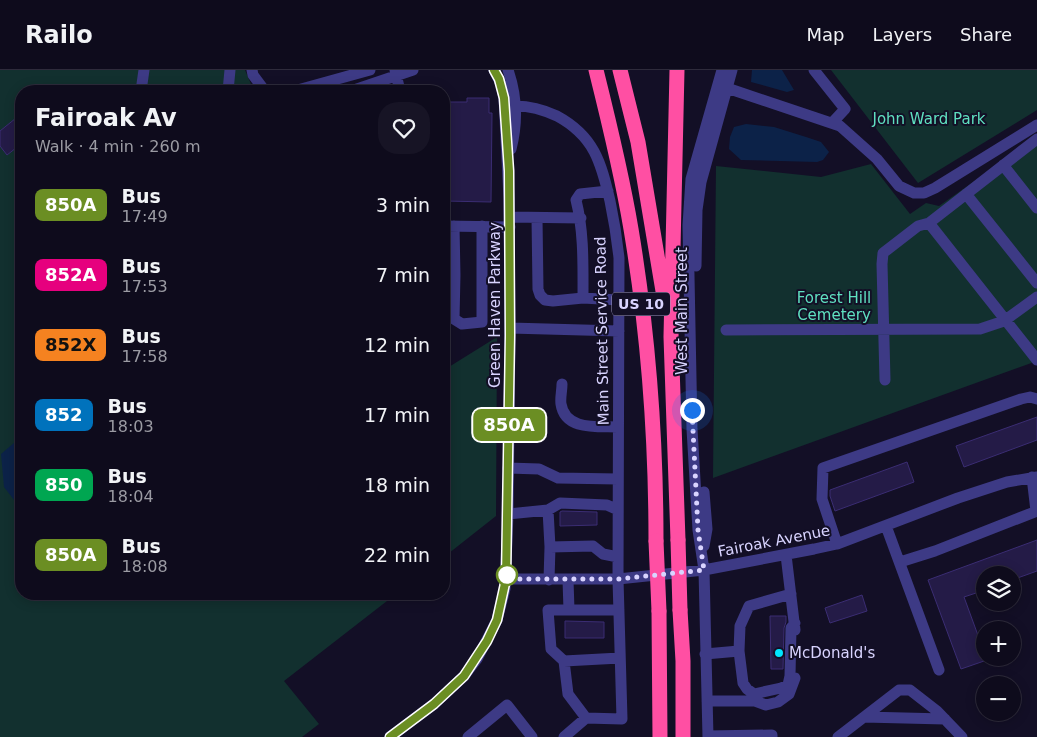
<!DOCTYPE html>
<html lang="en">
<head>
<meta charset="utf-8">
<style>
  :root { --surface:#0e0b1c; --page:#171425; --text:#f1f3f6; --muted:#9b9ba3; --line:#2e2b3b }
  body { margin:0; font-family:"DejaVu Sans",sans-serif; background:var(--page); color:var(--text); height:100vh; display:flex; flex-direction:column; font-size:19px; white-space:nowrap }
  * { box-sizing:border-box; margin:0 }
  p { font-size:16px; color:var(--muted) }
  .icon { flex:none; width:28px; height:28px; fill:none; stroke:currentColor; stroke-width:2; stroke-linecap:round; stroke-linejoin:round }
  .map { position:relative; flex:1; overflow:hidden }
  .panel { position:absolute; left:15px; top:15px; width:435px; height:515px; display:flex; flex-direction:column; background:var(--surface); border-radius:20px; box-shadow:0 2px 12px #0003,0 0 0 1px var(--line) }
  .panel>* { flex:none }
  .badge { padding:0 10px; border-radius:8px; font-size:18px; line-height:32px }
  .fabs { position:absolute; left:976px; top:496px; display:grid; gap:10px }
  .fabs a { display:grid; place-items:center; width:45px; height:45px; border-radius:50%; background:var(--surface); box-shadow:0 2px 12px #0003,0 0 0 1px var(--line); font-size:25px }
  .you { position:absolute; width:25px; height:25px; margin:-12px; border:4px solid #fff; border-radius:50%; background:#1a73e8; box-shadow:0 0 0 8px #1a73e833 }
  .map>.badge { position:absolute; translate:-50% -50%; box-shadow:0 0 0 2px #fff }
  .round { display:grid; place-items:center; flex:none; width:52px; height:52px; border-radius:20px; background:var(--page) }
  .summary { display:flex; align-items:center; justify-content:space-between; height:85px; padding:0 20px }
  h1 { font-size:24px; font-weight:600; line-height:38px }
  ul { padding:0; list-style:none }
  li { display:flex; align-items:center; gap:15px; height:70px; padding:0 20px }
  li div { flex:1 }
  li b { display:block; font-size:19px }
  li em { font-style:normal }
  li .badge { min-width:55px; font-weight:700; text-align:center }
  header { display:flex; align-items:center; gap:30px; box-sizing:border-box; height:70px; padding:0 25px; background:var(--surface); border-bottom:1px solid var(--line) }
  header strong { font-size:24px }
  nav { display:flex; gap:28px; margin-inline-start:auto; font-size:18px }
  .map>svg:first-child { display:block }
  .green { fill:#12302f }
  .water { fill:#0c2248 }
  .building { fill:#241b47; stroke:#3b2d73 }
  .lines { fill:none; stroke-linecap:round; stroke-linejoin:round }
  .minor { stroke:#3d3a85; stroke-width:11 }
  .highway { stroke:#ff4fa3; stroke-width:15 }
  .highway-bridge { stroke:#ff4fa3; stroke-width:15 }
  .line-casing { stroke:#fff; stroke-width:11 }
  .line { stroke:#6b8e23; stroke-width:8 }
  .walk { stroke:#d9d4ff; stroke-width:5; stroke-dasharray:0 9 }
  .stop-dot { fill:#fff; stroke:#6b8e23; stroke-width:2.5 }
  .poi-dot { fill:#00e5ff; stroke:#130f26; stroke-width:2 }
  .labels { text-anchor:middle; dominant-baseline:central; stroke-width:4; stroke-linejoin:round; paint-order:stroke }
  .shield { fill:#130f26; stroke:#9e99be; stroke-width:1 }
  .shield-label { font-size:14px; font-weight:bold; fill:#d9d4ff }
  .park-label { font-size:15px; fill:#5fe0c0; stroke:#130f26 }
  .street-label { font-size:15px; fill:#d9d4ff; stroke:#130f26 }
  .poi-label { font-size:15px; fill:#d9d4ff; stroke:#130f26; text-anchor:start }
</style>
</head>
<body>
<header>
<strong>Railo</strong>
<nav><a>Map</a><a>Layers</a><a>Share</a></nav>
</header>
<div class="map">
<svg width="1037" height="667" viewBox="0 0 1037 667">
  <rect width="100%" height="100%" fill="#130f26"/>
  <!-- green -->
  <path class="green" d="M0,0H245L254,21H21V524H396L284,611L319,654L302,667H0Z
    M831,0H1037V40L918,113Z
    M1037,67V291L713,408L716,96L821,107L871,94L910,144L926,133L939,136Z
    M497,267L496,446L444,487V300Z"/>
  <!-- water -->
  <path class="water" d="M752,0H782L794,20L787,22L751,12Z
    M746,54L774,57L806,67L821,72L829,82L823,90L817,92L741,90L729,79L730,67L734,57Z
    M21,367V439L4,417L1,384Z"/>
  <!-- building -->
  <path class="building" d="M467,28H489V43H492L491,132L444,131V32H467Z
    M21,44V74L7,85L0,76V61Z
    M1037,347V370L964,397L956,376Z
    M907,392L914,412L835,441L830,426V420Z
    M562,441L597,442V455L560,456V442Z
    M1037,470V501L1012,510V505H985V520L964,527L987,590L961,599L928,510Z
    M862,525L867,541L830,553L825,538Z
    M770,546H786V552L784,558L783,599H771Z
    M565,551L604,552V568H565Z"/>
  <g class="lines">
    <!-- minor -->
    <path class="minor" d="M252,0L253,5L265,21
      M395,0L400,21
      M508,0C517,26 518,52 511,79
      M814,0L845,39L832,53
      M721,16L840,56L877,89L899,116L914,123H924L935,118L1037,55
      M141,21L144,0
      M228,21L230,0
      M294,21L370,0
      M351,21L413,0
      M516,36C531,36 544,40 557,46C594,66 601,92 610,131C614,150 617,169 619,188L618,509L622,649L586,648L564,667
      M1003,95L1037,138
      M966,124L1037,213
      M510,147L581,148
      M537,148L538,219L540,225L545,230L553,231L583,228L619,230
      M929,153L1037,290
      M444,156L510,157
      M696,196L697,140L701,112L732,0
      M455,205L454,249L462,254L482,252V156
      M444,206L455,205L454,156
      M583,228C583,195 584,162 576,130L580,124L608,121
      M510,258L619,261
      M726,260L980,259L1004,251L1037,227
      M885,310L882,194L883,183L918,156L929,153L1037,69
      M562,314C562,321 560,328 561,334C565,361 598,356 618,357
      M508,398L539,399L558,408L618,409
      M1032,407L1036,441
      M704,422L707,459L704,476
      M548,440L550,477L549,510
      M508,444L548,440L560,433L607,435L618,440
      M886,456L939,600
      M837,474L822,429L823,398L1021,329L1030,327L1037,329
      M550,477L593,476L603,484L618,487
      M786,485L795,560
      M900,492L935,481L1037,441
      M506,509H618L704,500L814,479L837,474L958,428L1007,412L1037,407
      M568,510L569,540
      M791,524L749,536L740,556L739,581L743,613L747,619L754,624L781,618L788,615L790,606L791,558L795,553
      M619,540H548L551,579L564,591L620,588
      M705,584L739,581
      M564,591L568,624L586,648
      M707,631H755L766,635L778,632L789,624L795,608
      M864,647L945,649
      M708,666L772,665V667
      M390,667L434,634L464,606L477,589L497,550L505,519L508,444L510,265L509,129L504,28L501,14L494,0
      M468,667L507,635L532,667
      M708,667L704,500L698,460L692,359L688,155L691,109L722,0
      M838,667L899,620H910L937,641L962,667"/>
    <!-- highway -->
    <path class="highway" d="M596,0C609,52 622,105 631,159C648,261 656,367 656,471
      M620,0L638,72L665,233
      M677,0L671,267L678,470
      M680,540L683,591V667
      M659,541L660,667"/>
    <!-- highway-bridge -->
    <path class="highway-bridge" d="M678,470L680,540
      M656,471L659,541"/>
  </g>
  <g class="lines">
    <defs>
      <path id="line" d="M390,667L434,634L464,606L487,571L497,550L506,509L510,265L509,101L504,28L499,9L494,0"/>
    </defs>
    <!-- line casing -->
    <use href="#line" class="line-casing"/>
    <!-- line -->
    <use href="#line" class="line"/>
    <!-- walk -->
    <path class="walk" d="M507,505L506,509H618L704,500L698,460L692,340"/>
  </g>
  <!-- markers -->
  <circle class="stop-dot" cx="507" cy="505" r="10"/>
  <circle class="poi-dot" cx="779" cy="583" r="5"/>
  <g class="labels">
    <!-- shield labels -->
    <rect class="shield" x="612" y="222.5" width="58" height="23" rx="4"/>
    <g class="shield-label">
      <text x="641" y="234">US 10</text>
    </g>
    <!-- park labels -->
    <g class="park-label">
      <text x="929" y="49">John Ward Park</text>
      <text x="834" y="228">Forest Hill<tspan x="834" dy="17">Cemetery</tspan></text>
    </g>
    <!-- street labels -->
    <g class="street-label">
      <text transform="translate(495 235) rotate(-90)">Green Haven Parkway</text>
      <text transform="translate(682 241) rotate(-90)">West Main Street</text>
      <text transform="translate(602 261) rotate(-91)">Main Street Service Road</text>
      <text transform="translate(774 471) rotate(-11)">Fairoak Avenue</text>
    </g>
    <!-- poi labels -->
    <g class="poi-label">
      <text x="789" y="583">McDonald's</text>
    </g>
  </g>
</svg>
<div class="fabs">
<a><svg class="icon" aria-label="layers" viewBox="0 0 24 24"><path d="M12 4l9 5-9 5-9-5zM3 14l9 5 9-5"/></svg></a>
<a>+</a>
<a>−</a>
</div>
<div class="you" style="left:692px;top:340px"></div>
<b class="badge" style="left:509px;top:355px;background:#6b8e23;color:#fff">850A</b>
<section class="panel">
<div class="summary"><div><h1>Fairoak Av</h1><p>Walk · 4 min · 260 m</p></div><a class="round"><svg class="icon" aria-label="heart" viewBox="0 0 24 24"><path d="M12 20l-8-8c-3-5 5-10 8-4 3-6 11-1 8 4z"/></svg></a></div>
<ul>
<li><span class="badge" style="background:#6b8e23;color:#fff">850A</span><div><b>Bus</b><p>17:49</p></div><em>3 min</em></li>
<li><span class="badge" style="background:#e6007e;color:#fff">852A</span><div><b>Bus</b><p>17:53</p></div><em>7 min</em></li>
<li><span class="badge" style="background:#f58220;color:#111">852X</span><div><b>Bus</b><p>17:58</p></div><em>12 min</em></li>
<li><span class="badge" style="background:#0072bc;color:#fff">852</span><div><b>Bus</b><p>18:03</p></div><em>17 min</em></li>
<li><span class="badge" style="background:#00a651;color:#fff">850</span><div><b>Bus</b><p>18:04</p></div><em>18 min</em></li>
<li><span class="badge" style="background:#6b8e23;color:#fff">850A</span><div><b>Bus</b><p>18:08</p></div><em>22 min</em></li>
</ul>
</section>
</div>
</body>
</html>
